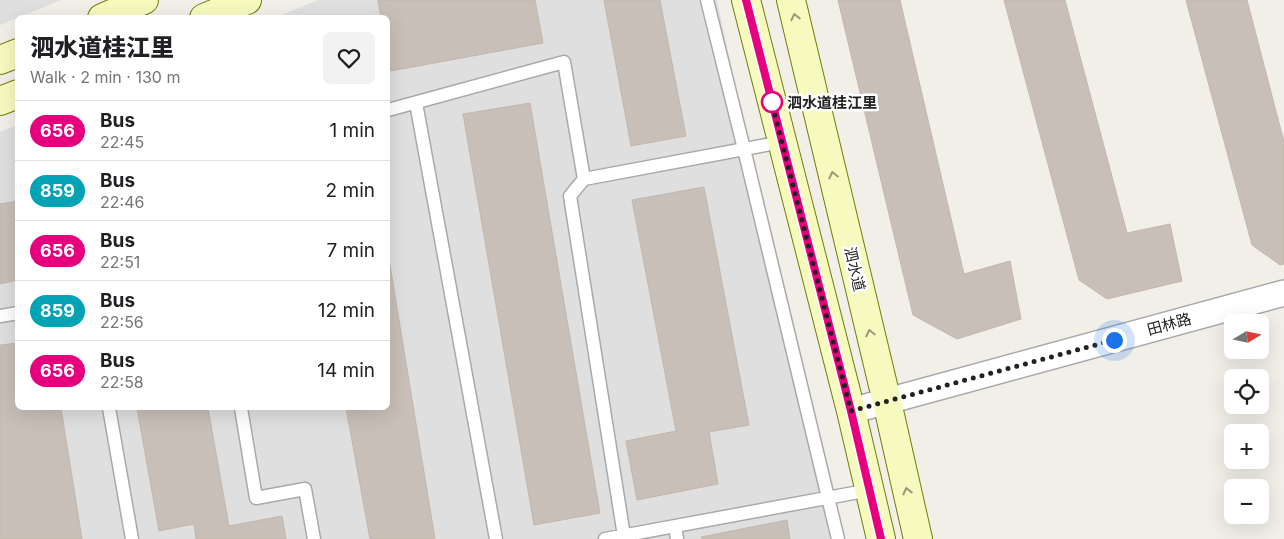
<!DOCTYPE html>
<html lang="en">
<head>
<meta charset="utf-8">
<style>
  :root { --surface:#fff; --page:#f2f2f2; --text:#202124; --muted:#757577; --line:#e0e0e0 }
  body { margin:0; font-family:Inter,"Noto Sans SC",sans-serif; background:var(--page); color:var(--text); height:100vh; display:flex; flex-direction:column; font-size:19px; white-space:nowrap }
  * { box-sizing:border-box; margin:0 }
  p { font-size:16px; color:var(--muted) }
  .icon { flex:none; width:28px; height:28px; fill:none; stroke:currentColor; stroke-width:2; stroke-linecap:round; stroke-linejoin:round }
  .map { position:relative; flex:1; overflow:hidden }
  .sheet { position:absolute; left:15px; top:15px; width:375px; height:395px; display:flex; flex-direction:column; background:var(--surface); border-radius:8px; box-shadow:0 5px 20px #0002 }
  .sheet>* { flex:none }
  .badge { padding:0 10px; border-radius:16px; font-size:18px; line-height:32px }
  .needle { width:32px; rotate:80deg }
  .fabs { position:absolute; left:1224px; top:314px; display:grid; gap:10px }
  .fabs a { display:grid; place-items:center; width:45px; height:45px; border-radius:8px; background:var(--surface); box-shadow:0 5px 20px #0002; font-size:25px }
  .you { position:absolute; width:25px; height:25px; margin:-12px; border:4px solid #fff; border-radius:50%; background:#1a73e8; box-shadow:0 0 0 8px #1a73e833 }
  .map>.badge { position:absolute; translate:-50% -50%; box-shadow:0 0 0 2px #fff }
  .round { display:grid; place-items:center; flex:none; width:52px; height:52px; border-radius:8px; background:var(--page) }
  .summary { display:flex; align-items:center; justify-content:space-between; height:85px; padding:0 15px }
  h1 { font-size:24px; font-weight:800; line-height:38px }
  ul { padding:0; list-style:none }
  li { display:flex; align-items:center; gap:15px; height:60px; padding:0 15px; border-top:1px solid var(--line) }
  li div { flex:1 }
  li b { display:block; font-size:19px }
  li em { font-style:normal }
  li .badge { min-width:55px; font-weight:700; text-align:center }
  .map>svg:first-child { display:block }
  .residential { fill:#e0dfdf }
  .building { fill:#c7bfb8; stroke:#c4b6ab }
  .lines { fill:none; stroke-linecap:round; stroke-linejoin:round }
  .lane-casing { stroke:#a9a9a9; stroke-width:15 }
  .street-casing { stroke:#a9a9a9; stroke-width:28 }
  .secondary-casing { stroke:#707d05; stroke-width:30 }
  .lane { stroke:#fff; stroke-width:12 }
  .street { stroke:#fff; stroke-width:25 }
  .secondary { stroke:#f7fabf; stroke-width:28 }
  .oneway { stroke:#979978 }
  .line-casing { stroke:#fff; stroke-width:11 }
  .line { stroke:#e6007e; stroke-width:8 }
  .walk { stroke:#222; stroke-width:5; stroke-dasharray:0 9 }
  .stop-dot { fill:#fff; stroke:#e6007e; stroke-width:2.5 }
  .labels { text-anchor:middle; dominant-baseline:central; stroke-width:5; stroke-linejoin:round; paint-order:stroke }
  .stop-label { font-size:15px; font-weight:bold; fill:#222; stroke:#fff; text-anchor:start }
  .street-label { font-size:15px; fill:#222; stroke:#fff }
</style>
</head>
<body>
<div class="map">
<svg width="1284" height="539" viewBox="0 0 1284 539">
  <rect width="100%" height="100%" fill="#f2efe9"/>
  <!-- residential -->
  <path class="residential" d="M0,0H61L0,25Z
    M318,0H717L830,539H0V132L17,125L18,408H388V18L277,17Z"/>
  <!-- building -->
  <path class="building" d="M378,0H535L543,43L391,71L388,51V18H381Z
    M604,0H660L686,136L631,146Z
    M838,0H900L964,274L1010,261L1021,319L957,339L913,315Z
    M1004,0H1065L1127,233L1170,224L1182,281L1107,299L1079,280Z
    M1186,0H1247L1284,142V264L1280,265L1252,245Z
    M530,103L600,513L534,525L463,114Z
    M704,187L749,425L709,432L718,484L637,500L626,441L676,431L632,200Z
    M18,201V280L0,284V204Z
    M388,253L435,539H370L346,408H388Z
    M18,343V408H61L82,539H0V345Z
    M137,408H208L229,526L282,516L286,539H196L194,524L159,531Z
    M787,520L790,539H702L701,537Z"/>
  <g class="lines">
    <defs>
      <path id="lane" d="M707,0L744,149L838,539
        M416,103L496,539
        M388,110L564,62L584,179L782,142
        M584,179L570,196L624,536
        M0,316L18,313
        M109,408L132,539
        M241,408L256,498L305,489L314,539
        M675,526L677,539
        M605,539L870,490"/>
      <path id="street" d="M851,411L1284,293"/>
      <path id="secondary" d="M746,0L851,411L881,539
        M791,0L887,402L918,539
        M102,18L144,0
        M204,18L247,0
        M0,60L18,53
        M0,101L18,94"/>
    </defs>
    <!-- lane casing -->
    <use href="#lane" class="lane-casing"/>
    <!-- street casing -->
    <use href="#street" class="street-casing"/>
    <!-- secondary casing -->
    <use href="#secondary" class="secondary-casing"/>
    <!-- lane -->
    <use href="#lane" class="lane"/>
    <!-- street -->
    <use href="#street" class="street"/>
    <!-- secondary -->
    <use href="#secondary" class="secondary"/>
  </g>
  <!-- one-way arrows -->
  <defs><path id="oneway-chevron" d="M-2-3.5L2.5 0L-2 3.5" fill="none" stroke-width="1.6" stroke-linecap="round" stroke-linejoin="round" transform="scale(1.25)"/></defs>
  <g class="oneway">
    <use href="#oneway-chevron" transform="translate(795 17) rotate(-103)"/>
    <use href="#oneway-chevron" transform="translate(833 175) rotate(-103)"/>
    <use href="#oneway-chevron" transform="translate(870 333) rotate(-103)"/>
    <use href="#oneway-chevron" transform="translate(907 491) rotate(-103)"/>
  </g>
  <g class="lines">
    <defs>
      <path id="line" d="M746,0L851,411L881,539"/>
    </defs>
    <!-- line casing -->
    <use href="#line" class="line-casing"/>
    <!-- line -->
    <use href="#line" class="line"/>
    <!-- walk -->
    <path class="walk" d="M772,102L771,100L851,411L1114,340"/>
  </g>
  <!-- markers -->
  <circle class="stop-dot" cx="772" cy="102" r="10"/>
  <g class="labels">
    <!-- stop labels -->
    <g class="stop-label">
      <text x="787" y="102">泗水道桂江里</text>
    </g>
    <!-- street labels -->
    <g class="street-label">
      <text transform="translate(855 269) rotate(77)">泗水道</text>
      <text transform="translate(1169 324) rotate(-15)">田林路</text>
    </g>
  </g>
</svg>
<div class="fabs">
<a><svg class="needle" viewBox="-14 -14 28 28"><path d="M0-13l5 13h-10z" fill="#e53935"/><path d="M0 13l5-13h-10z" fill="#757577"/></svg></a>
<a><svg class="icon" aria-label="locate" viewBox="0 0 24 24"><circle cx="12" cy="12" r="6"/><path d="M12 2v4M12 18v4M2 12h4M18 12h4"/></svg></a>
<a>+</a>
<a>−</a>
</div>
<div class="you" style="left:1114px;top:340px"></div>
<section class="sheet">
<div class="summary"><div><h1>泗水道桂江里</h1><p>Walk · 2 min · 130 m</p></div><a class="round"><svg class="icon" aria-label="heart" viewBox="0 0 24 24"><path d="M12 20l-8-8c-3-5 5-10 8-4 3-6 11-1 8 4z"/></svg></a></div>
<ul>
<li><span class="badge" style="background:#e6007e;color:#fff">656</span><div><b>Bus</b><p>22:45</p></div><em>1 min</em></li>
<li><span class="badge" style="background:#00a3b4;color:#fff">859</span><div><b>Bus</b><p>22:46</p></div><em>2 min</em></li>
<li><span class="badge" style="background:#e6007e;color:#fff">656</span><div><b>Bus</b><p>22:51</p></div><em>7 min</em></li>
<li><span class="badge" style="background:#00a3b4;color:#fff">859</span><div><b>Bus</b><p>22:56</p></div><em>12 min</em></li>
<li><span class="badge" style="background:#e6007e;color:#fff">656</span><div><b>Bus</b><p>22:58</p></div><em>14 min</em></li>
</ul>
</section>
</div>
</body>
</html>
